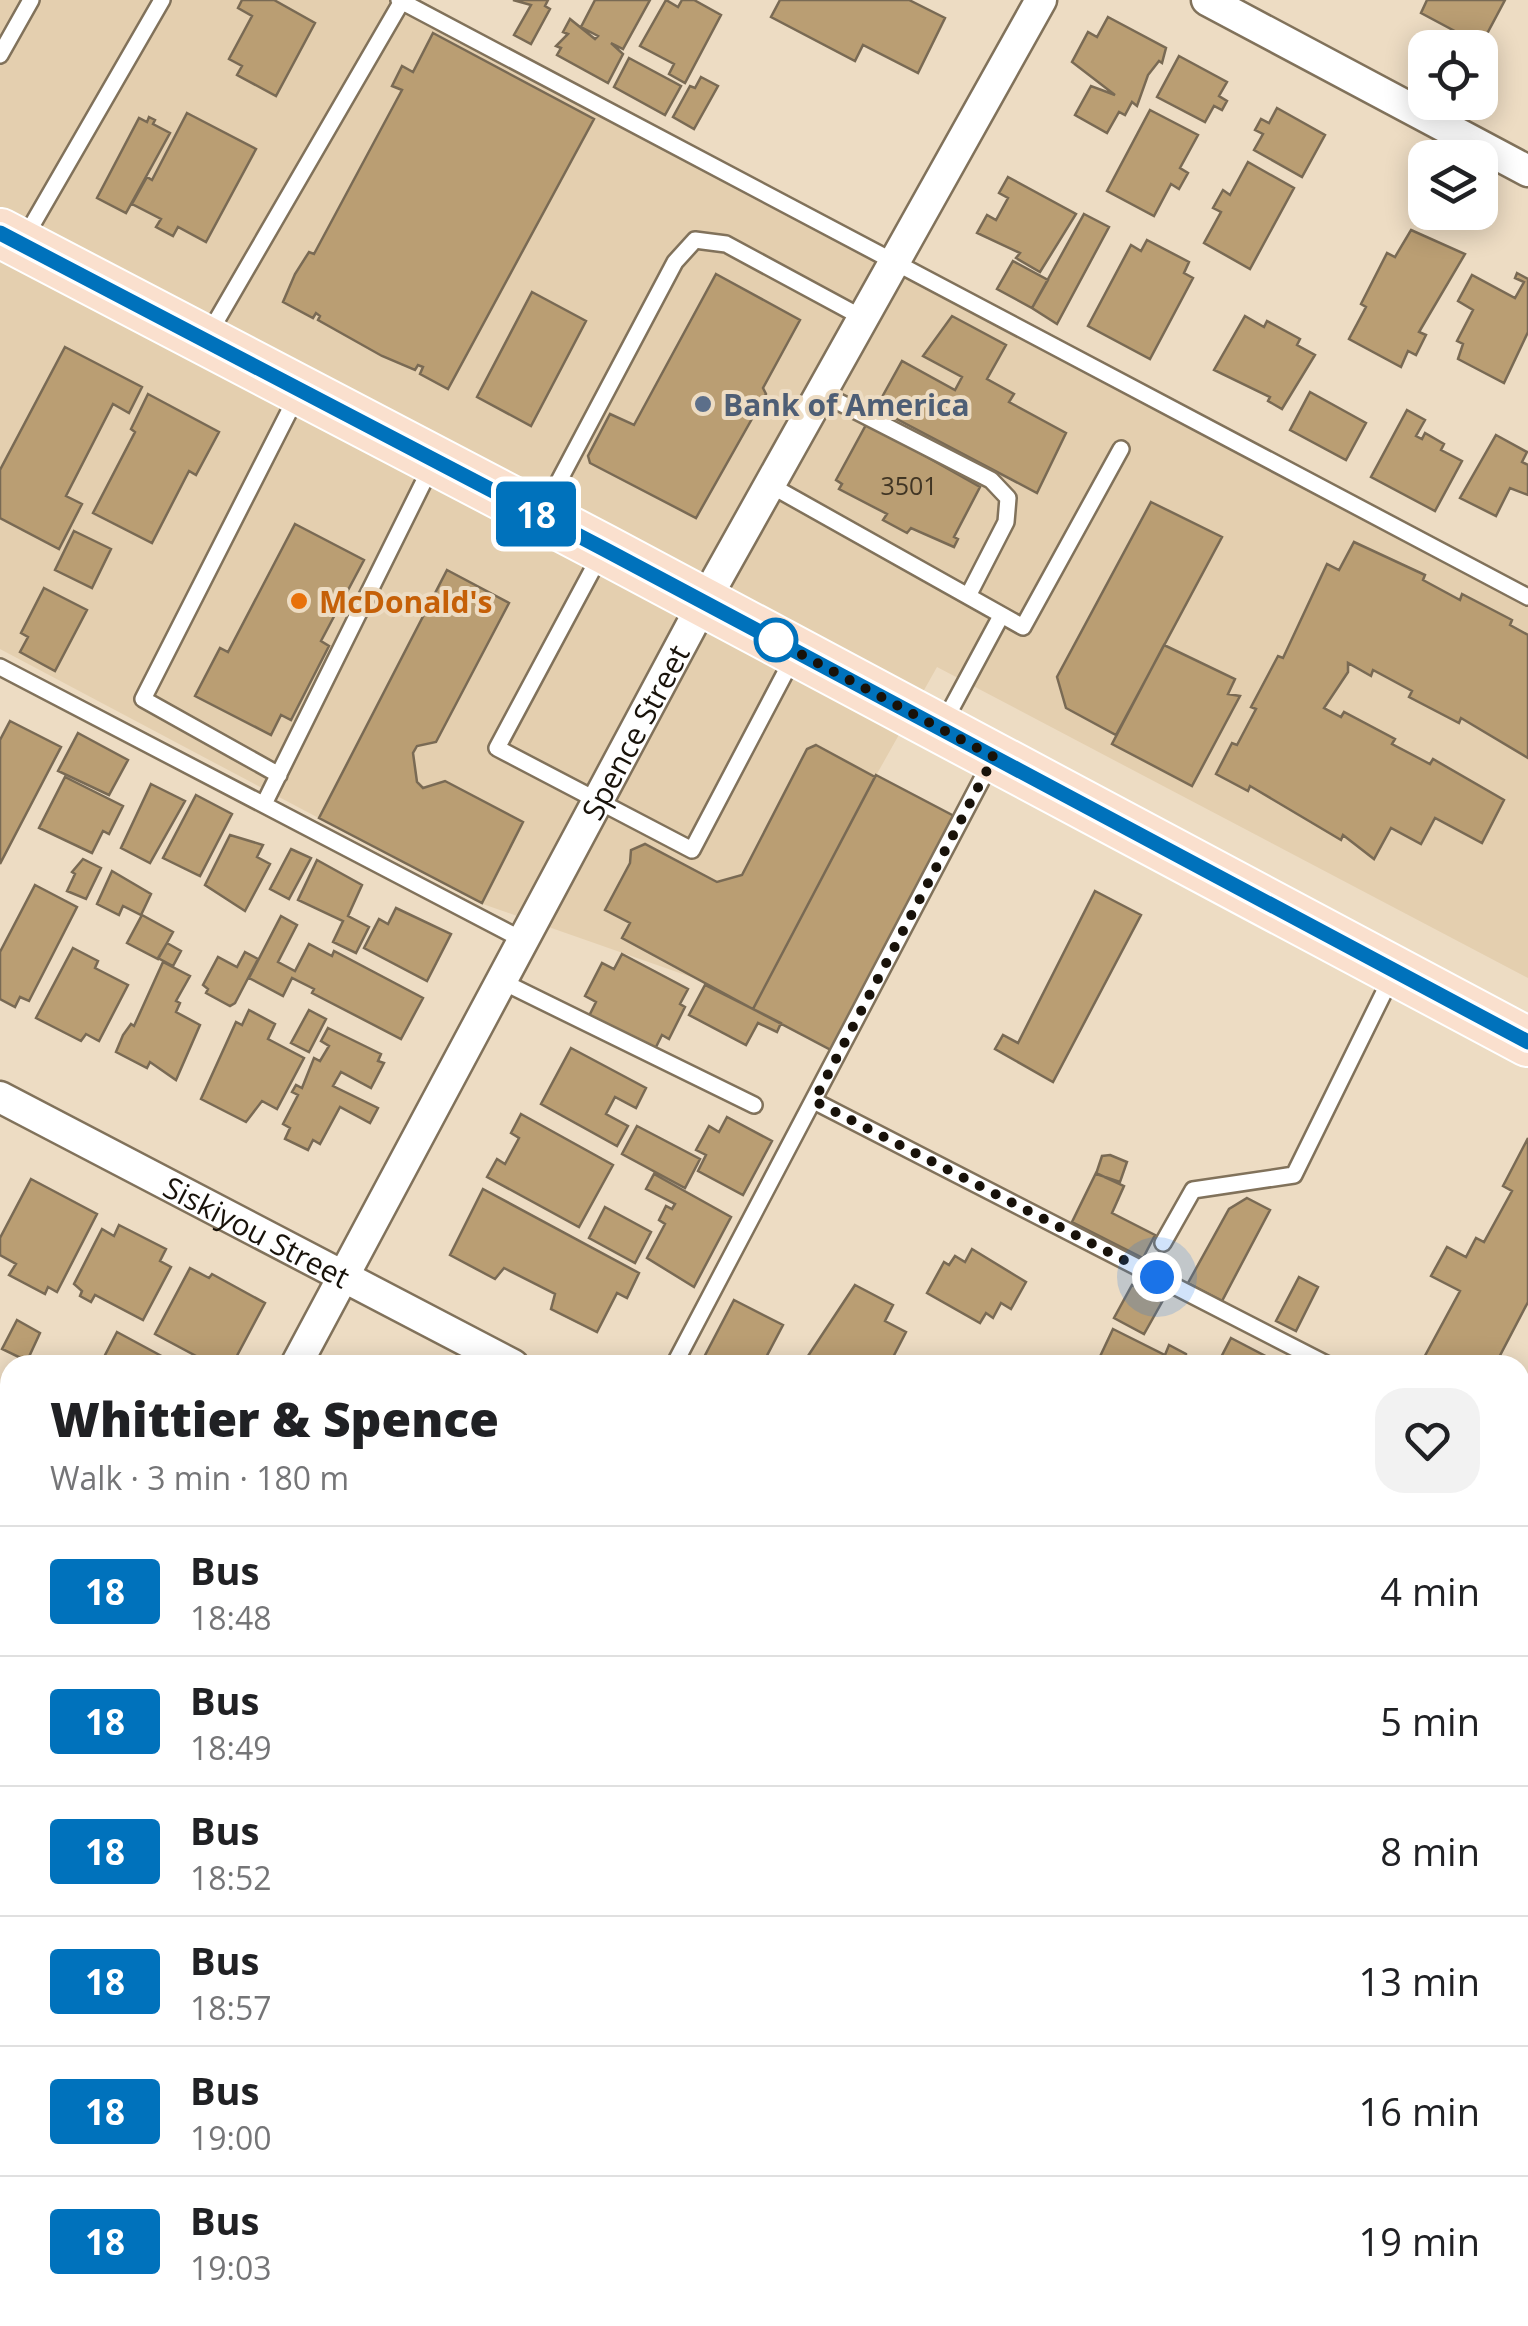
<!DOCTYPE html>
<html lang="en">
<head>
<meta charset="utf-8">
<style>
  :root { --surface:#fff; --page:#f2f2f2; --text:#202124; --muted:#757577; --line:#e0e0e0 }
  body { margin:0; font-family:"Open Sans",sans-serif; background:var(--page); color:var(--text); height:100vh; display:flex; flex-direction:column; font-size:38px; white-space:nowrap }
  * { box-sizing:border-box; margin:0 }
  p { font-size:32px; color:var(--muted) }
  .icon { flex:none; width:55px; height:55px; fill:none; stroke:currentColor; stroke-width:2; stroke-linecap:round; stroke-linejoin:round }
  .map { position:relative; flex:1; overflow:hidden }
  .side { position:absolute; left:0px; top:1355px; width:1530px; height:972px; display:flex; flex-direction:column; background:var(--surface); border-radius:30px 30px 0 0; box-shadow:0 5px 25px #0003 }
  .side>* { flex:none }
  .badge { padding:0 20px; border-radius:8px; font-size:35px; line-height:65px }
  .buttons { position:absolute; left:1408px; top:30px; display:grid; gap:20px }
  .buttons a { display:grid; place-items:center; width:90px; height:90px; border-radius:20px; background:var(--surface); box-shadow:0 5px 25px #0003; font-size:50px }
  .you { position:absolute; width:50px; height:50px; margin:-25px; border:8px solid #fff; border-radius:50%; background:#1a73e8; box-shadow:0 0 0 15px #1a73e833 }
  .map>.badge { position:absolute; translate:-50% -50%; box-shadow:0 0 0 5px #fff }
  .round { display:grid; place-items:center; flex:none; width:105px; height:105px; border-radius:30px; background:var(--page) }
  .overview { display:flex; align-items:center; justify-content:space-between; height:170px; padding:0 50px }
  h1 { font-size:48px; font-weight:800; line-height:75px }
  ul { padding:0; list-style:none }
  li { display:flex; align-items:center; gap:30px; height:130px; padding:0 50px; border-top:2px solid var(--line) }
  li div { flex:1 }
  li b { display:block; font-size:38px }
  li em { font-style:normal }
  li .badge { min-width:110px; font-weight:700; text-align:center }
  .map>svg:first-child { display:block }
  .built { fill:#e4cfaf }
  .building { fill:#ba9e73; stroke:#796a54; stroke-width:2.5 }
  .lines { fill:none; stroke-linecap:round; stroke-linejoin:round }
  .lane-casing { stroke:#81725b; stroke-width:20 }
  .street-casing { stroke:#81725b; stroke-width:35 }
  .primary-casing { stroke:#fff; stroke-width:52 }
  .lane { stroke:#fff; stroke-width:15 }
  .street { stroke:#fff; stroke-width:30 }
  .primary { stroke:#fae0ce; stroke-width:48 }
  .line-casing { stroke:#fff; stroke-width:22 }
  .line { stroke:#0072bc; stroke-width:15 }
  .walk { stroke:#18120a; stroke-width:10; stroke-dasharray:0 18 }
  .service-dot { fill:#5c6f8a; stroke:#eddcc3; stroke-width:4 }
  .food-dot { fill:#e8710a; stroke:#eddcc3; stroke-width:4 }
  .stop-dot { fill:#fff; stroke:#0072bc; stroke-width:5 }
  .labels { text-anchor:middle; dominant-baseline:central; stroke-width:8; stroke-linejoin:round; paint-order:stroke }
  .number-label { font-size:25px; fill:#403524 }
  .service-label { font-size:30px; font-weight:bold; fill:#4e5e75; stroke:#eddcc3; text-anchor:start }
  .food-label { font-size:30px; font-weight:bold; fill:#c56008; stroke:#eddcc3; text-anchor:start }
  .street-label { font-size:30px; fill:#18120a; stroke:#eddcc3 }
</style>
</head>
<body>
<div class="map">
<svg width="1528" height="2326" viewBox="0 0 1528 2326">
  <rect width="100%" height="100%" fill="#eddcc3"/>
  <!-- built -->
  <path class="built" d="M0,0H420L1528,599V978L937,667L751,998L477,902L0,649Z"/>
  <!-- building -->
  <path class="building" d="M242,0H274L315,23L276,96L237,75L242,66L229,59L252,16L238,8Z
    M513,0H548L545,6L550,9L531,44L514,35L531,5Z
    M595,0H650L623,49L611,43L623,54L608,83L557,55L561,48L556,46L568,34L563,32L570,19L595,39L598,36L581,27Z
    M666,0L678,7L682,0H694L721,15L685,83L669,74L674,64L640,46Z
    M780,0H909L945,18L918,73L863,45L855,61L771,17Z
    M1427,0H1505L1481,45L1421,13Z
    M1108,17L1166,48L1162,63L1159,61L1148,75L1137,106L1132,102L1125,115L1119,112L1107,133L1075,115L1091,86L1115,95L1072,62L1088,32L1097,37Z
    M433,33L594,119L448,389L420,374L423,367L418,365L415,370L382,356L318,320L320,316L316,313L313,318L283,302L295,274L309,252L314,254L402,90L392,86L402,66L413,72Z
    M1179,56L1227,82L1219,96L1227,101L1222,110L1214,106L1205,122L1157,97Z
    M629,58L681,86L665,115L614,87Z
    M701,77L718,86L694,129L673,117L690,86L695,88Z
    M1277,108L1325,135L1302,177L1254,150L1263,134L1255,130L1261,119L1269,123Z
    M1150,110L1198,135L1180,168L1188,173L1179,189L1171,184L1154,216L1107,191Z
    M187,113L256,149L206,242L178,227L173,236L156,227L161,219L132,204L147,177L152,180Z
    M149,117L155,120L153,124L170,133L126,213L97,198L139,118L147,122Z
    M1248,162L1294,188L1250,269L1204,243L1221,212L1213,208L1223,190L1230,195Z
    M1008,177L1076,214L1040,272L1016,258L1020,253L977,233L987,215L996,220L1008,198L999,193Z
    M1084,214L1109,227L1057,324L1032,308Z
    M1411,230L1465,254L1419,332L1426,335L1416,355L1408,351L1401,367L1349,339L1366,307L1361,304L1387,253L1395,257Z
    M1147,240L1189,262L1184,273L1193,278L1150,359L1088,326L1131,245L1141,251Z
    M1013,261L1048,280L1032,308L997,289Z
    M1517,273L1528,279V332L1504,383L1458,359L1463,344L1457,341L1473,310L1458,301L1472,275L1515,298L1524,282L1515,278Z
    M716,274L800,320L763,388L766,394L696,518L590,463L588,456L610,414L634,425Z
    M532,292L586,321L531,426L477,397Z
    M952,316L1006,345L987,379L1014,394L1009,402L1066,433L1037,493L876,408L902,361L955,390L962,377L923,356Z
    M1245,316L1264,327L1267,321L1300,339L1297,345L1315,355L1282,409L1268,401L1270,397L1214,370Z
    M65,347L142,387L129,413L113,404L66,496L82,504L59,549L0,518V470Z
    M1310,392L1366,423L1346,460L1290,430Z
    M148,394L219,432L196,475L189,471L152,543L93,513L135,432L131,429Z
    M1407,410L1425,420L1416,436L1422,439L1425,433L1444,444L1441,450L1462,461L1435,511L1371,477Z
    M867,423L980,487L954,537L958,539L954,547L911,528L907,533L883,520L887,514L839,489L842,484L836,480Z
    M1496,435L1527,452L1522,462L1528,465V495L1510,488L1496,516L1460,498Z
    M1151,502L1222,537L1116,735L1066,708L1057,677Z
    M295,524L364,560L321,641L329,646L291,720L281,715L271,735L195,696L220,648L228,652Z
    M74,531L111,549L92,588L55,570Z
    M1354,542L1425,575L1423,580L1460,600L1462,594L1512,620L1510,625L1528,635V758L1461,718L1459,723L1409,697L1412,691L1373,670L1371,676L1348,663V672L1324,708L1341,717L1344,712L1395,739L1392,744L1430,764L1433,759L1504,800L1482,843L1435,818L1421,844L1391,828L1374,859L1343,835L1341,840L1250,786L1248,791L1216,774L1232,743L1237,745L1256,709L1251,707L1278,656L1283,658L1327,564L1339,570Z
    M447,570L509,603L436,742L417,746L413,753L417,782L423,788L445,781L523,822L482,903L319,818Z
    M44,588L87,610L55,671L20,652L28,637L21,633Z
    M1164,645L1235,679L1228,694L1240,696L1192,786L1112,744Z
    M10,721L61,747L0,864V740Z
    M78,733L128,760L109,795L58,771Z
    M816,745L875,777L753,1009L622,938L630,923L605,910L630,863L631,850L645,844L717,882L742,875L807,749Z
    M876,775L954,816L831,1050L753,1009Z
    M65,777L123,806L109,834L103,831L92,853L39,828Z
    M151,784L185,801L150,863L121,848Z
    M196,795L232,814L200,876L163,858Z
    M230,835L263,845L257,857L270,864L245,911L205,885Z
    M291,849L311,858L289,899L270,889Z
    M83,859L101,868L86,899L67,891L75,874L72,872Z
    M317,860L362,885L348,916L369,927L356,953L333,942L343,921L298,900Z
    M112,871L151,894L141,915L123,906L119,915L97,904Z
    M35,885L77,907L29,1001L20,997L15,1007L0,999V952Z
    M1095,891L1141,915L1053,1082L995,1049L1003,1035L1018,1043Z
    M396,908L451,934L427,981L364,948L379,919L388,924Z
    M142,915L173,932L158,959L127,943Z
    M281,916L297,925L278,962L295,971L309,944L332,956L334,951L423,998L401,1039L312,993L314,989L292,978L283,996L249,978Z
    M167,943L181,951L173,966L158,958Z
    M73,948L98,961L95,968L128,985L99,1041L86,1034L81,1041L36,1018Z
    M245,952L258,959L235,1003L230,1006L206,993L208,989L203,985L218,957L237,967Z
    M622,954L688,989L680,1004L685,1007L669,1039L662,1035L654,1051L589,1016L596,1002L585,996L602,963L614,969Z
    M163,962L190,976L176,1001L180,1003L176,1012L200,1025L176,1080L150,1062L147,1068L116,1052L123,1035L131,1024L134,1026Z
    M705,985L781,1023L777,1032L758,1023L746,1045L689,1015Z
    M249,1010L275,1024L268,1039L304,1058L277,1109L262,1101L246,1122L201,1099L236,1022L242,1025Z
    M309,1010L326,1019L309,1052L291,1043Z
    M328,1028L381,1054L378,1061L384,1063L371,1088L341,1072L333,1086L378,1108L370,1123L340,1107L320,1144L313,1140L308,1150L285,1139L290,1128L283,1124L298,1095L292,1092L296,1085L302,1088L314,1058L320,1061L329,1046L321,1041Z
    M571,1048L646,1088L636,1108L615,1097L606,1114L628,1126L617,1146L541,1104Z
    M521,1114L613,1165L579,1227L487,1177L497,1159L505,1164L519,1138L511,1133Z
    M727,1117L772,1141L743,1195L698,1171L706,1155L696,1150L709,1126L719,1132Z
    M637,1126L700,1159L685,1188L622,1154Z
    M1528,1138V1302L1495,1365H1420L1460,1291L1431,1276L1447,1247L1466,1257L1476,1238L1484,1242L1512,1191L1503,1186Z
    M1110,1155L1127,1162L1120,1182L1096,1174L1102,1156Z
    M1096,1173L1124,1186L1112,1213L1155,1235L1143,1258L1072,1222Z
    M654,1174L731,1217L694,1287L647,1258L665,1224L659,1220L666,1206L672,1209L675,1204L646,1189Z
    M31,1179L97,1214L57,1292L48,1287L45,1294L9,1275L16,1264L0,1255V1238Z
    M483,1189L639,1273L627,1298L617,1293L597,1332L551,1309L555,1294L504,1268L495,1279L450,1255Z
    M1247,1198L1270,1210L1222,1301L1188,1283L1229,1209Z
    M605,1207L651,1232L635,1263L589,1238Z
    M119,1225L166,1249L160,1261L171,1267L143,1320L95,1295L91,1302L80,1296L82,1291L74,1284L102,1229L114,1236Z
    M972,1249L1026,1282L1011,1309L1001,1303L993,1318L986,1313L980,1323L927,1293L944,1262L949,1265L955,1256L965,1262Z
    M190,1268L209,1278L212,1274L265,1303L232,1365H213L155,1334Z
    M1299,1277L1318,1287L1296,1331L1276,1321Z
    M855,1285L893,1305L885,1321L906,1332L889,1365L881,1360L878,1365H802Z
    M1132,1285L1162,1302L1144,1334L1114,1318Z
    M734,1300L783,1325L762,1365H705L701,1363Z
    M17,1320L40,1333L27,1361L2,1349Z
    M1113,1329L1165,1355L1169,1345L1186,1354V1365H1096Z
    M117,1332L167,1359L164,1365L102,1361Z
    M1231,1338L1283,1365H1217Z
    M1520,1390L1528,1395V1440L1524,1443Z
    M1520,1563L1528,1567V1601L1520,1597Z
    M10,1617V1679L0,1674L5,1659L0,1657V1637Z
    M0,1750L10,1755V1778L0,1798Z
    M1520,1984L1528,1988V2029L1520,2045Z
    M10,2101V2178L0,2176V2120Z
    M0,2190H10V2222L0,2241Z
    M0,2258L10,2263V2292L0,2287Z
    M0,2290L10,2295V2318H22L18,2326H0Z
    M192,2318H217L233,2326H188Z
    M399,2318H472L468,2326H394Z
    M496,2318H553L549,2326H492Z
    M994,2318H1059L1054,2326H990Z
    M1121,2318H1179L1175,2326H1117Z
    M1223,2318H1273L1268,2326H1219Z
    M1313,2318H1364L1380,2326H1322Z"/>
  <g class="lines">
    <defs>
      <path id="lane" d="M399,0L1528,597
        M0,55L31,0
        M24,239L162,0
        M207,337L402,1
        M821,393L991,480L1008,498L1006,522L969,594
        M770,485L1023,627L1121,449
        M542,513L675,262L695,240L726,244L863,318
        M602,552L497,748L692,850L794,656
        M0,667L523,940
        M944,722L1001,616
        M279,775L143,699L298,394
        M264,804L433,463
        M501,981L754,1105
        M814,1101L1328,1365
        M1163,1243L1193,1190L1294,1175L1393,974
        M674,1365L992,760
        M1520,1464L1528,1468
        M1520,1525L1528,1510
        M168,2326L173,2318
        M1092,2326L1097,2318"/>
      <g id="street">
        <path d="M1207,0L1528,171"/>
        <path id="s1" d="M0,1097L513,1365"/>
        <path id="s2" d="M296,1365L704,602L1041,0"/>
        <path d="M0,1528L10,1534"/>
        <path d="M1520,1895L1528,1899"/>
        <path d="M0,1936L10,1917"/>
        <path d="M1520,2230L1528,2215"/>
        <path d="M731,2318L748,2326"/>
        <path d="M1468,2326L1473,2318"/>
      </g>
      <path id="primary" d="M0,233L604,549L1528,1042"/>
    </defs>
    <!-- lane casing -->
    <use href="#lane" class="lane-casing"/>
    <!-- street casing -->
    <use href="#street" class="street-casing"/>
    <!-- primary casing -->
    <use href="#primary" class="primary-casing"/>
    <!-- lane -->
    <use href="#lane" class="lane"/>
    <!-- street -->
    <use href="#street" class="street"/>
    <!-- primary -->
    <use href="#primary" class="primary"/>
  </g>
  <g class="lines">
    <defs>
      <path id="line" d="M0,233L604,549L1528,1042"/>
    </defs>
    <!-- line casing -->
    <use href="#line" class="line-casing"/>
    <!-- line -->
    <use href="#line" class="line"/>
    <!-- walk -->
    <path class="walk" d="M776,640L765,635L994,757L814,1101L1157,1277"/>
  </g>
  <!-- markers -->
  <circle class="service-dot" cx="703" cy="404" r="10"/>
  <circle class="food-dot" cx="299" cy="601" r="10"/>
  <circle class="stop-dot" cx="776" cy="640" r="20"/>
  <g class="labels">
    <!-- number labels -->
    <g class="number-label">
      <text x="909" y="485">3501</text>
    </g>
    <!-- service labels -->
    <g class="service-label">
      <text x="723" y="404">Bank of America</text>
    </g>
    <!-- food labels -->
    <g class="food-label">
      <text x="319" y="601">McDonald's</text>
    </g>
    <!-- street labels -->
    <g class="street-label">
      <text stroke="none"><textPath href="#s2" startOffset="718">Spence Street</textPath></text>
      <text stroke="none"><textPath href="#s1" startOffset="290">Siskiyou Street</textPath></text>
    </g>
  </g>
</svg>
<div class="buttons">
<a><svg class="icon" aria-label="locate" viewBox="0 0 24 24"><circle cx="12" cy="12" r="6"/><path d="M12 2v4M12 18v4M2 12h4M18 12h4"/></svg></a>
<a><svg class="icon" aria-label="layers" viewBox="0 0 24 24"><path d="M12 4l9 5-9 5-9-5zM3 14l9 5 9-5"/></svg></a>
</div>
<div class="you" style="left:1157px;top:1277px"></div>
<b class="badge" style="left:536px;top:514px;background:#0072bc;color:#fff">18</b>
<section class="side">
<div class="overview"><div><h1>Whittier &amp; Spence</h1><p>Walk · 3 min · 180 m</p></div><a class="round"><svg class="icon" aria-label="heart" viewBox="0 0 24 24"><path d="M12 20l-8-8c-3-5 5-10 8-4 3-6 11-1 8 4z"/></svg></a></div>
<ul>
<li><span class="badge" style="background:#0072bc;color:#fff">18</span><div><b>Bus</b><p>18:48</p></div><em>4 min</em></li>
<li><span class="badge" style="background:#0072bc;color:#fff">18</span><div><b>Bus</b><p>18:49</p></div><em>5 min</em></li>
<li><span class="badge" style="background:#0072bc;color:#fff">18</span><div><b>Bus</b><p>18:52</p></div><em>8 min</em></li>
<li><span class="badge" style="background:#0072bc;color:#fff">18</span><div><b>Bus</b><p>18:57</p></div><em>13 min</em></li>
<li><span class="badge" style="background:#0072bc;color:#fff">18</span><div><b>Bus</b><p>19:00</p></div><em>16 min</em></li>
<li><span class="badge" style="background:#0072bc;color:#fff">18</span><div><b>Bus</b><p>19:03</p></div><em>19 min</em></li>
</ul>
</section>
</div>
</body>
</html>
